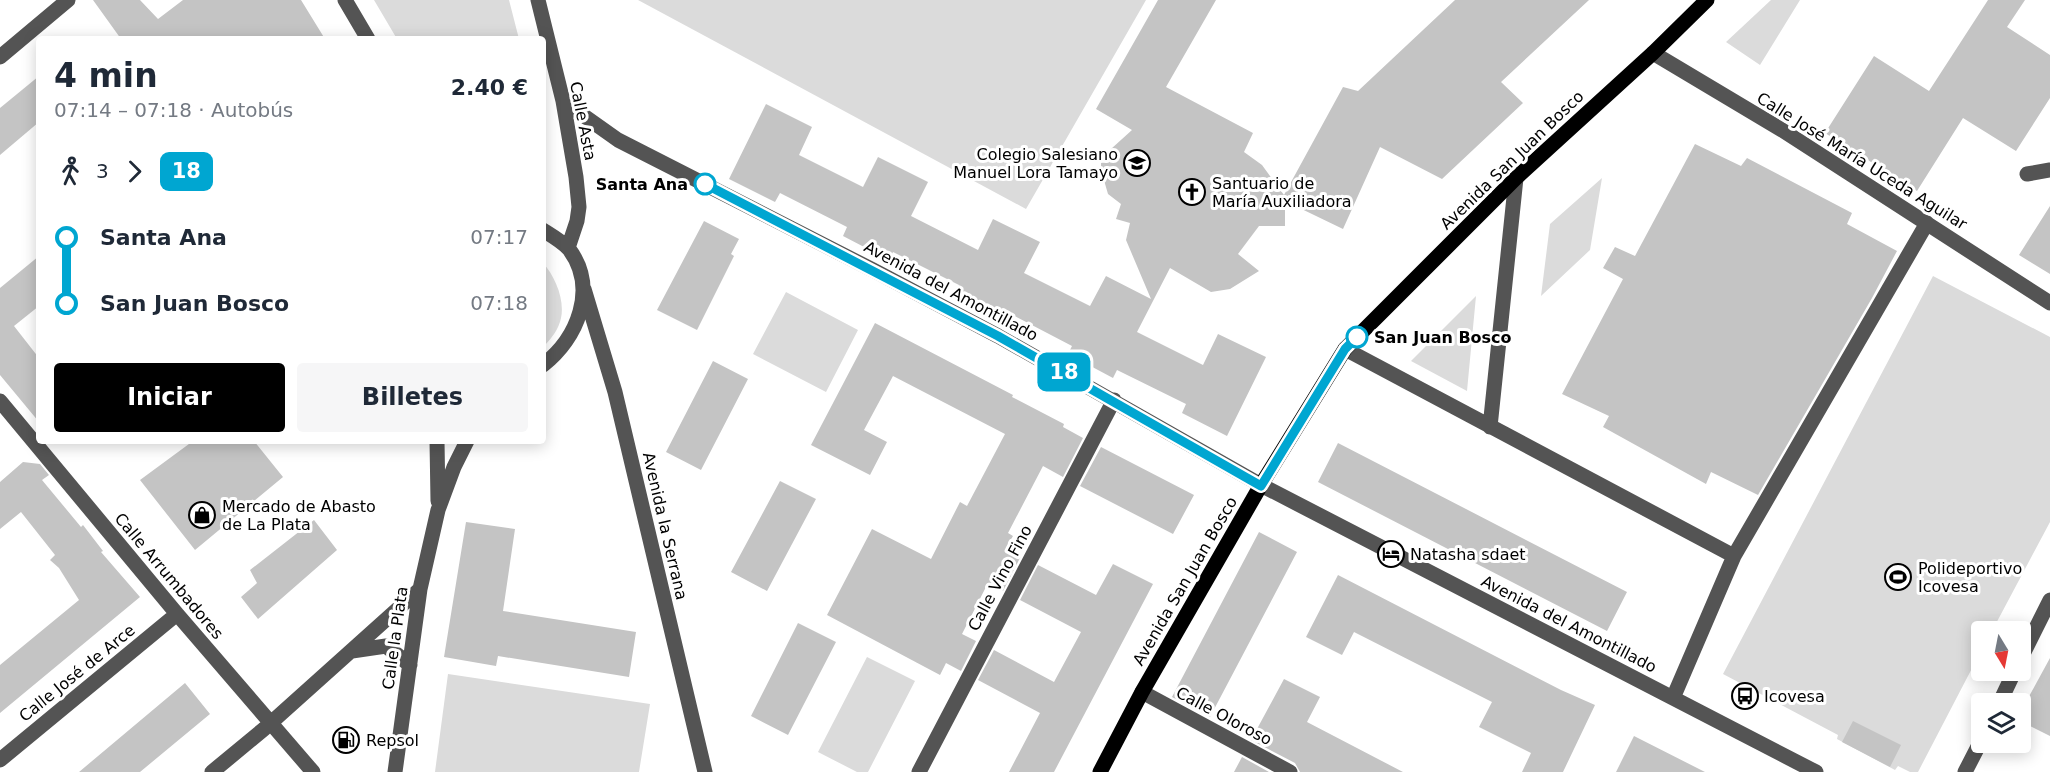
<!DOCTYPE html>
<html lang="es">
<head>
<meta charset="utf-8">
<style>
  :root { --surface:#fff; --page:#f6f6f7; --text:#1f2937; --muted:#747a83; --accent:#000 }
  body { margin:0; font-family:"DejaVu Sans",sans-serif; background:var(--page); color:var(--text); height:100vh; display:flex; flex-direction:column; font-size:22px; white-space:nowrap }
  * { box-sizing:border-box; margin:0 }
  p { font-size:20px; color:var(--muted) }
  .icon { flex:none; width:33px; height:33px; fill:none; stroke:currentColor; stroke-width:2; stroke-linecap:round; stroke-linejoin:round }
  .map { position:relative; flex:1; overflow:hidden }
  .drawer { position:absolute; left:36px; top:36px; width:510px; height:408px; display:flex; flex-direction:column; background:var(--surface); border-radius:6px; box-shadow:0 3px 15px #0003 }
  .drawer>* { flex:none }
  .badge { padding:0 12px; border-radius:9px; font-size:21px; line-height:39px }
  .needle { width:39px; rotate:170deg }
  .fabs { position:absolute; left:1971px; top:621px; display:grid; gap:12px }
  .fabs a { display:grid; place-items:center; width:60px; height:60px; border-radius:6px; background:var(--surface); box-shadow:0 3px 15px #0003; font-size:30px }
  .map>.badge { position:absolute; translate:-50% -50%; box-shadow:0 0 0 3px #fff }
  .legs { display:flex; align-items:center; gap:9px; height:66px; padding:0 18px; font-size:20px }
  .legs p { margin-inline-start:auto }
  .head { display:flex; align-items:center; justify-content:space-between; height:102px; padding:0 18px }
  h1 { font-size:33px; font-weight:600; line-height:45px }
  .button { display:flex; gap:12px; margin-top:auto; padding:12px 18px }
  .button a { flex:1; height:69px; border-radius:6px; background:var(--accent); color:#fff; font-size:24px; font-weight:600; line-height:69px; text-align:center }
  .button a+a { background:var(--page); color:var(--text) }
  ul { padding:0 18px; list-style:none }
  li { display:flex; align-items:center; gap:21px; height:66px; font-size:22px }
  li i { display:grid; place-items:center; width:9px; height:100%; margin:0 8px; background:currentColor }
  li i::after { content:''; width:15px; height:15px; margin:-8px; border:4px solid; border-radius:50%; background:var(--surface) }
  li p { margin-inline-start:auto }
  li:first-child i { background:linear-gradient(#0000 50%,currentColor 0) }
  li:last-child i { background:linear-gradient(currentColor 50%,#0000 0) }
  .map>svg:first-child { display:block }
  .green { fill:#dbdbdb }
  .building { fill:#c4c4c4 }
  .lines { fill:none; stroke-linecap:round; stroke-linejoin:round }
  .minor { stroke:#545454; stroke-width:15 }
  .major { stroke:#000; stroke-width:15 }
  .line-1-casing { stroke:#fff; stroke-width:14 }
  .line-1 { stroke:#00a6d1; stroke-width:9 }
  .stop-1-dot { fill:#fff; stroke:#00a6d1; stroke-width:3 }
  .labels { text-anchor:middle; dominant-baseline:central; stroke-width:6; stroke-linejoin:round; paint-order:stroke }
  .street-label { font-size:16px; fill:#000; stroke:#fff }
  .poi-label { font-size:16px; fill:#000; stroke:#fff; text-anchor:start }
  .stop-label { font-size:16px; font-weight:bold; fill:#000; stroke:#fff; text-anchor:end }
</style>
</head>
<body>
<div class="map">
<svg width="2050" height="772" viewBox="0 0 2050 772">
  <rect width="100%" height="100%" fill="#fff"/>
  <!-- green -->
  <path class="green" d="M374,0H509L519,39H397Z
    M638,0H1146L1026,209Z
    M1771,0H1800L1760,65L1726,42Z
    M1602,178L1590,250L1541,296L1550,224Z
    M543,263C555,276 565,300 561,318C559,329 551,339 543,347Z
    M1933,276L2050,337V522L1992,631L1982,632L1981,651L1918,772H1910L1898,766L1895,770L1837,739L1838,735L1723,674Z
    M786,292L858,330L826,392L753,354Z
    M1476,296L1467,391L1411,361Z
    M867,657L915,681L868,772H857L818,752Z
    M448,674L650,704L639,772H435Z"/>
  <!-- building -->
  <path class="building" d="M93,0H140L158,19L183,0H301L325,39H121Z
    M1158,0H1216L1166,87L1253,133L1244,152L1262,165L1284,195L1343,87L1358,91L1455,0H1589L1501,82L1523,103L1442,179L1380,147L1343,229L1285,201V226H1259L1238,254L1259,271L1230,289L1211,292L1170,268L1137,332L1203,365L1218,334L1266,357L1227,436L1182,413L1186,404L1117,370L1113,378L1068,354L1072,346L1005,311L1001,319L954,296L959,285L893,252L889,260L843,236L847,227L780,193L775,202L729,179L766,104L812,127L799,155L863,187L878,157L928,182L911,216L978,250L993,219L1040,242L1024,273L1090,306L1106,276L1151,299L1126,240L1130,223L1116,219L1121,204L1108,194L1101,170V158L1132,130L1096,109Z
    M1988,0H2025L2007,27L2050,55V98L2016,151L1963,118L1917,191L1825,133L1874,56L1929,91Z
    M39,76V122L0,155V108Z
    M1695,144L1741,166L1747,158L1852,213L1847,224L1897,251L1872,298L1758,495L1711,472L1706,484L1603,427L1609,416L1562,394L1623,279L1603,268L1615,247L1635,256Z
    M2050,206V274L2019,255Z
    M704,221L739,239L731,254L734,256L697,330L657,310Z
    M39,256V306L14,326L39,358V422L0,375V288Z
    M875,323L1013,395L1012,397L1064,424L1063,427L1083,438L1063,477L1043,466L1008,533L1013,536L1006,548L1021,556L1003,591L988,583L962,634L976,641L961,671L946,663L940,675L827,615L872,529L931,559L960,502L967,506L1005,434L893,376L864,430L887,442L870,475L811,445Z
    M713,361L748,379L701,470L666,452Z
    M193,441H254L283,477L195,550L140,480Z
    M1338,443L1627,592L1607,631L1318,482Z
    M1101,447L1194,495L1173,534L1080,486Z
    M23,462L40,464L49,475L42,480L81,527L83,525L103,551L101,552L140,597L0,713V665L79,600L59,568L50,560L55,555L21,512L0,529V482Z
    M780,481L816,499L767,591L731,572Z
    M314,520L337,550L258,619L241,597L257,583L250,570Z
    M466,522L515,529L503,611L636,632L629,677L498,656L496,666L444,657Z
    M1259,532L1297,552L1210,717L1172,697Z
    M1113,564L1153,584L1054,772H1009L1040,713L978,680L994,650L1054,682L1081,632L1020,600L1038,565L1096,595Z
    M1338,575L1561,690L1595,705L1563,772H1522L1531,753L1479,727L1492,702L1354,632L1342,655L1306,637Z
    M798,623L836,642L788,735L751,716Z
    M2050,658V736L2020,721V713Z
    M1284,679L1320,697L1307,722L1403,772H1300L1295,763L1251,740Z
    M185,683L210,714L140,772H79Z
    M1853,721L1901,745L1890,767L1842,742Z
    M1634,736L1705,772H1616Z
    M1242,757L1269,772H1234Z"/>
  <g class="lines">
    <!-- minor -->
    <path class="minor" d="M345,0L368,39
      M538,0L563,101L576,177L579,207L577,221L568,248
      M1653,53L1782,130L2050,303
      M0,57L68,0
      M563,101L618,140L873,270L998,336L1261,485L1816,772
      M2027,174L2050,170
      M543,230C551,235 563,242 569,249C598,288 578,338 543,365
      M584,289L615,392L705,772
      M1345,349L1734,556
      M0,401L177,614L313,772
      M1490,427L1516,178
      M437,441L438,501
      M352,651L386,646L410,665
      M2020,660L2050,600
      M1142,692L1290,772
      M1673,698L1734,556L1927,223
      M1999,704L2015,670
      M0,760L177,614
      M212,772L264,729L420,589
      M395,772L420,589L438,510L454,467L467,441
      M919,772L1114,400
      M1965,772L1982,739"/>
    <!-- major -->
    <path class="major" d="M1100,772L1142,692L1261,485L1345,349L1516,178L1653,53L1707,0"/>
  </g>
  <g class="lines">
    <defs>
      <path id="line-1" d="M705,184L998,336L1261,486L1345,349L1357,337"/>
    </defs>
    <!-- line-1 casing -->
    <use href="#line-1" class="line-1-casing"/>
    <!-- line-1 -->
    <use href="#line-1" class="line-1"/>
  </g>
  <!-- icons -->
  <defs>
    <symbol id="school-ring" viewBox="-11 -11 22 22"><circle r="9.5" fill="#fff" stroke="#000" stroke-width="1.5"/><path d="M0-5L7-2L0 1L-7-2ZM-4 1L0 2.5L4 1V4Q0 6-4 4Z" fill="#000"/></symbol>
    <symbol id="church-ring" viewBox="-11 -11 22 22"><circle r="9.5" fill="#fff" stroke="#000" stroke-width="1.5"/><path d="M-1.2-6h2.4v3.5h3.3v2.4h-3.3V6h-2.4V-.1h-3.3v-2.4h3.3Z" fill="#000"/></symbol>
    <symbol id="shop-ring" viewBox="-11 -11 22 22"><circle r="9.5" fill="#fff" stroke="#000" stroke-width="1.5"/><path d="M-5-2.5h2.3a2.7 3.5 0 0 1 5.4 0H5L5.5 6h-11ZM-1.5-2.5h3a1.5 2.3 0 0 0-3 0Z" fill="#000"/></symbol>
    <symbol id="hotel-ring" viewBox="-11 -11 22 22"><circle r="9.5" fill="#fff" stroke="#000" stroke-width="1.5"/><path d="M-6-4.5h1.5V1H6V5H4.5V3h-9V5H-6ZM-4 0a1.8 1.8 0 1 1 3.6 0ZM.5 0V-2.5h3Q6-2.5 6 0Z" fill="#000"/></symbol>
    <symbol id="stadium-ring" viewBox="-11 -11 22 22"><circle r="9.5" fill="#fff" stroke="#000" stroke-width="1.5"/><path d="M0-5a6.5 5 0 1 0 0 10a6.5 5 0 1 0 0-10ZM-3.5-1.8h7v3.6h-7Z" fill="#000"/></symbol>
    <symbol id="bus-ring" viewBox="-11 -11 22 22"><circle r="9.5" fill="#fff" stroke="#000" stroke-width="1.5"/><path d="M-5-6H5V4H4V6H2V4H-2V6H-4V4H-5ZM-3.5-4V0h7V-4ZM-3.5 1.2v1.5H-2V1.2ZM2 1.2v1.5H3.5V1.2Z" fill="#000"/></symbol>
    <symbol id="fuel-ring" viewBox="-11 -11 22 22"><circle r="9.5" fill="#fff" stroke="#000" stroke-width="1.5"/><path d="M-5.5-6h7V0h2V4h1.3V-2.5L3-4.5l.8-.8L6-3V5H2.5V1h-1V6h-7ZM-4.2-4.7v3.2H.2V-4.7Z" fill="#000"/></symbol>
  </defs>
  <g fill-rule="evenodd">
    <use href="#school-ring" x="1122" y="148" width="30" height="30"/>
    <use href="#church-ring" x="1177" y="177" width="30" height="30"/>
    <use href="#shop-ring" x="187" y="500" width="30" height="30"/>
    <use href="#hotel-ring" x="1376" y="539" width="30" height="30"/>
    <use href="#stadium-ring" x="1883" y="562" width="30" height="30"/>
    <use href="#bus-ring" x="1730" y="681" width="30" height="30"/>
    <use href="#fuel-ring" x="331" y="725" width="30" height="30"/>
  </g>
  <!-- markers -->
  <g class="stop-1-dot">
    <circle cx="705" cy="184" r="10"/>
    <circle cx="1357" cy="337" r="10"/>
  </g>
  <g class="labels">
    <!-- street labels -->
    <g class="street-label">
      <text transform="translate(583 121) rotate(79)">Calle Asta</text>
      <text transform="translate(1512 160) rotate(-44)">Avenida San Juan Bosco</text>
      <text transform="translate(1862 161) rotate(32)">Calle José María Uceda Aguilar</text>
      <text transform="translate(951 291) rotate(28)">Avenida del Amontillado</text>
      <text transform="translate(665 526) rotate(77)">Avenida la Serrana</text>
      <text transform="translate(169 576) rotate(50)">Calle Arrumbadores</text>
      <text transform="translate(1000 578) rotate(-62)">Calle Vino Fino</text>
      <text transform="translate(1185 581) rotate(-60)">Avenida San Juan Bosco</text>
      <text transform="translate(1569 624) rotate(27)">Avenida del Amontillado</text>
      <text transform="translate(395 638) rotate(-82)">Calle la Plata</text>
      <text transform="translate(77 673) rotate(-39)">Calle José de Arce</text>
      <text transform="translate(1224 716) rotate(28)">Calle Oloroso</text>
    </g>
    <!-- poi labels -->
    <g class="poi-label">
      <text x="1118" y="154" text-anchor="end">Colegio Salesiano<tspan x="1118" dy="18">Manuel Lora Tamayo</tspan></text>
      <text x="1212" y="183">Santuario de<tspan x="1212" dy="18">María Auxiliadora</tspan></text>
      <text x="222" y="506">Mercado de Abasto<tspan x="222" dy="18">de La Plata</tspan></text>
      <text x="1410" y="554">Natasha sdaet</text>
      <text x="1918" y="568">Polideportivo<tspan x="1918" dy="18">Icovesa</tspan></text>
      <text x="1764" y="696">Icovesa</text>
      <text x="366" y="740">Repsol</text>
    </g>
    <!-- stop labels -->
    <g class="stop-label">
      <text x="688" y="184">Santa Ana</text>
      <text x="1374" y="337" text-anchor="start">San Juan Bosco</text>
    </g>
  </g>
</svg>
<div class="fabs">
<a><svg class="needle" viewBox="-14 -14 28 28"><path d="M0-13l5 13h-10z" fill="#e53935"/><path d="M0 13l5-13h-10z" fill="#747a83"/></svg></a>
<a><svg class="icon" aria-label="layers" viewBox="0 0 24 24"><path d="M12 4l9 5-9 5-9-5zM3 14l9 5 9-5"/></svg></a>
</div>
<b class="badge" style="left:1064px;top:372px;background:#00a6d1;color:#fff">18</b>
<section class="drawer">
<div class="head"><div><h1>4 min</h1><p>07:14 – 07:18 · Autobús</p></div><b>2.40 €</b></div>
<div class="legs"><svg class="icon" aria-label="walk" viewBox="0 0 24 24"><circle cx="13" cy="4" r="2"/><path d="M13 8l-2 6 4 7M11 14l-3 7M7 12l3-4h3l4 4"/></svg>3<svg class="icon" aria-label="forward" viewBox="0 0 24 24"><path d="M9 5l7 7-7 7"/></svg><b class="badge" style="background:#00a6d1;color:#fff">18</b></div>
<ul>
<li><i style="color:#00a6d1"></i><b>Santa Ana</b><p>07:17</p></li>
<li><i style="color:#00a6d1"></i><b>San Juan Bosco</b><p>07:18</p></li>
</ul>
<div class="button"><a>Iniciar</a><a>Billetes</a></div>
</section>
</div>
</body>
</html>
